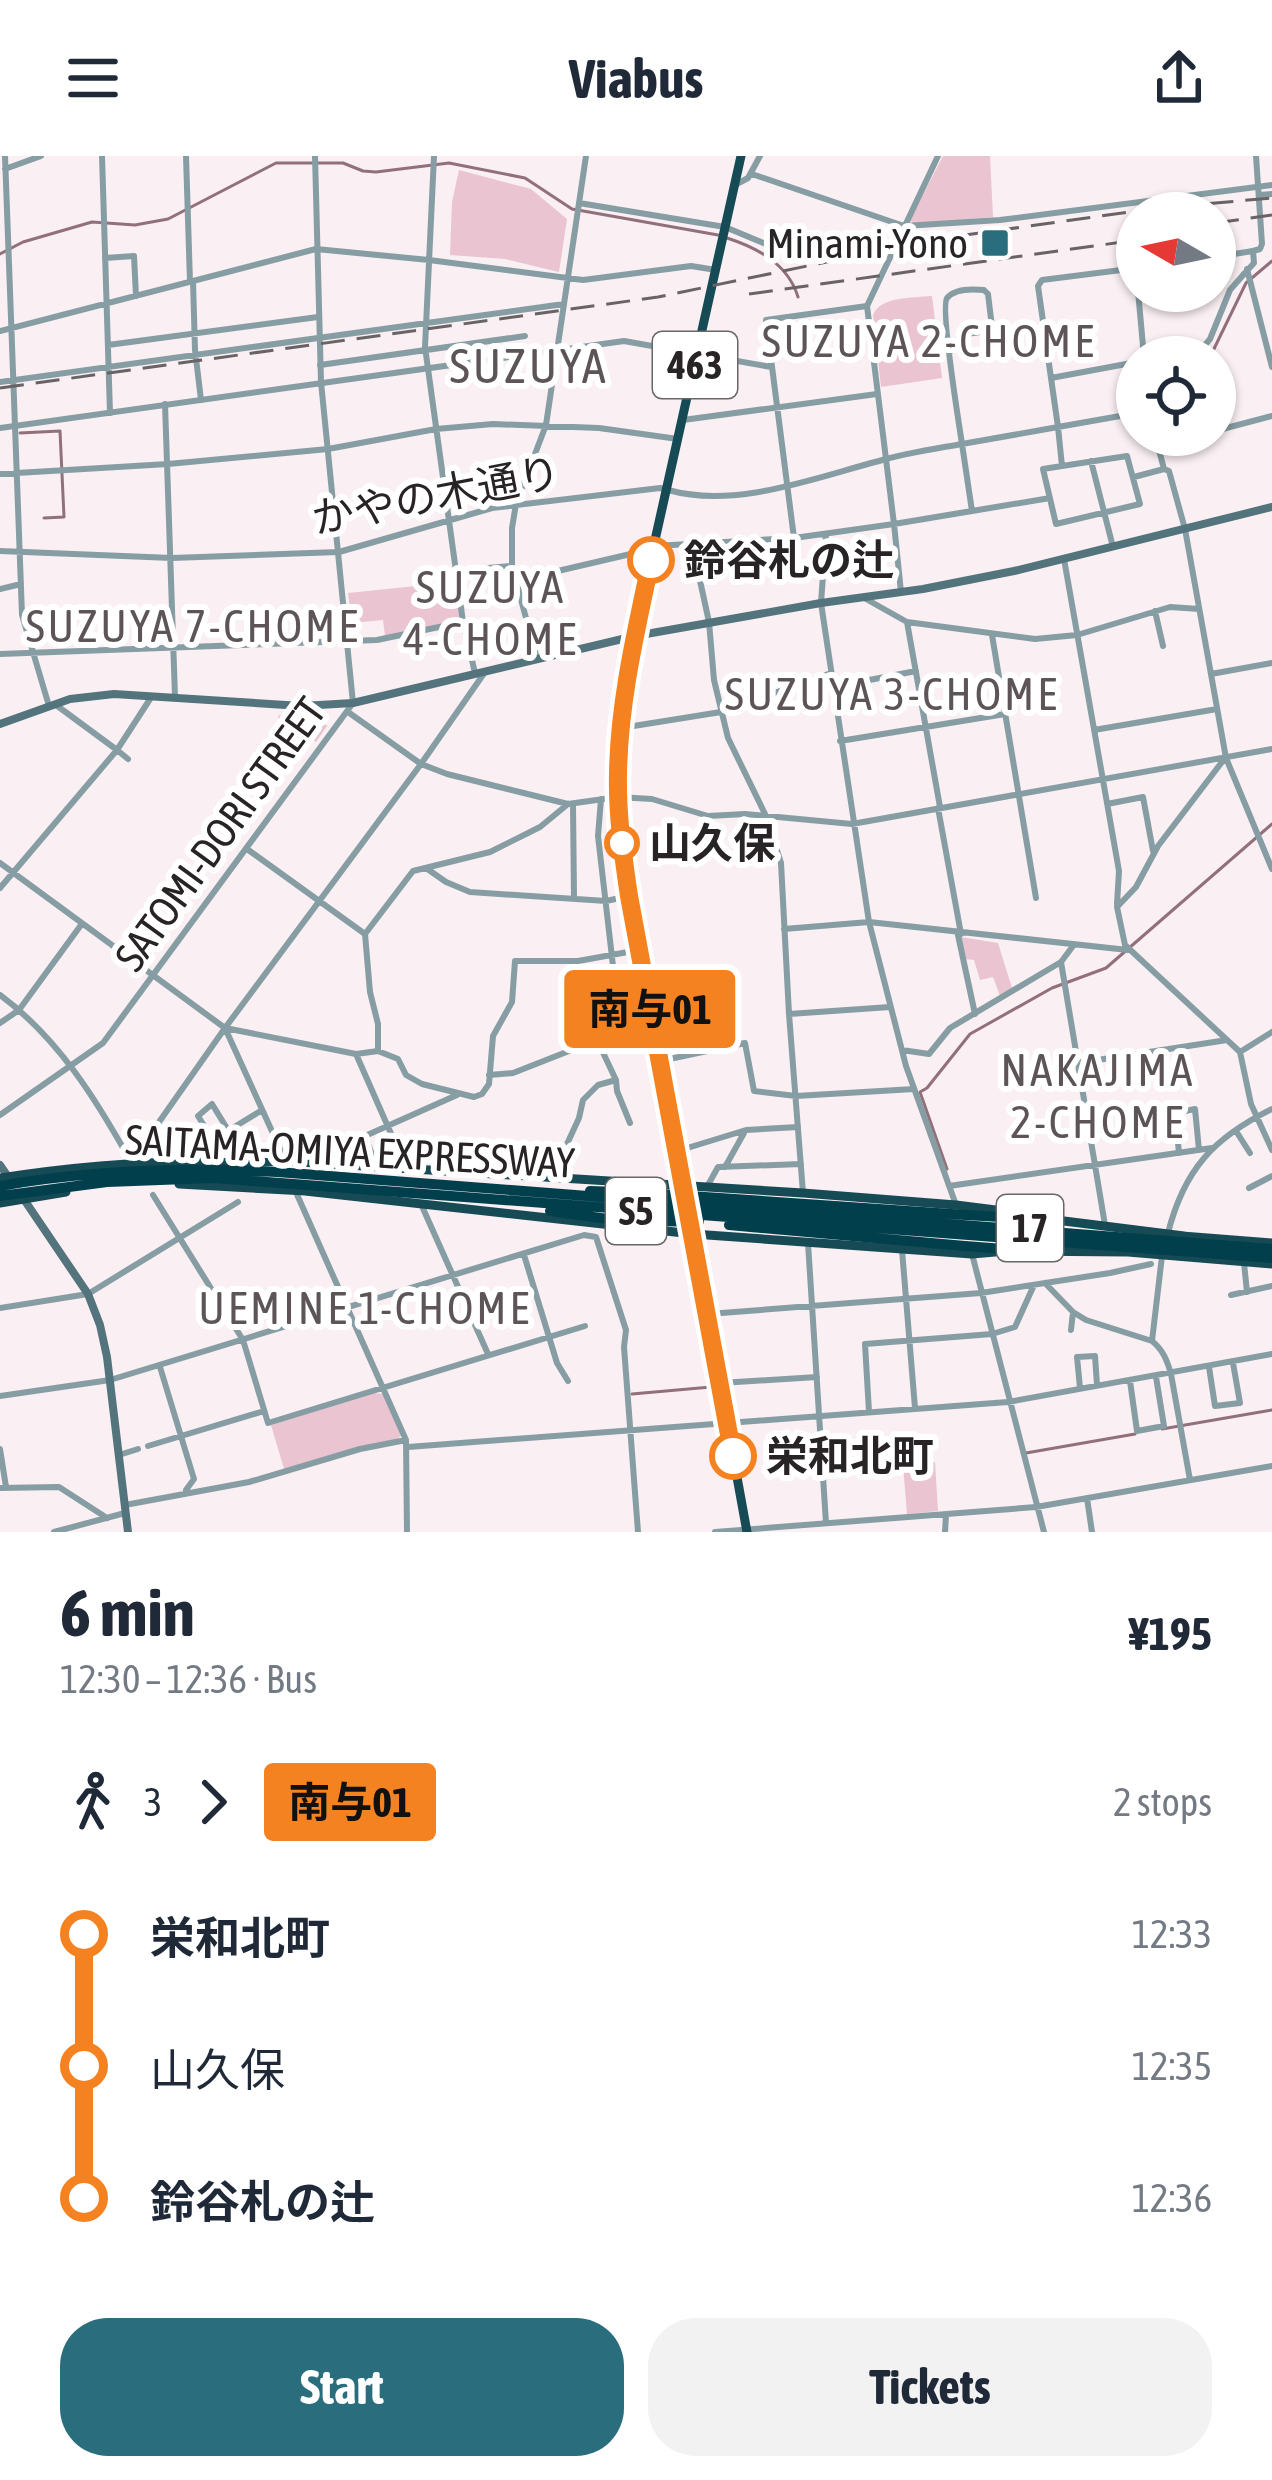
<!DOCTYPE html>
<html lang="en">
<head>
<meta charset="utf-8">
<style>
  :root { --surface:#fff; --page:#f2f2f3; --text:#1f2937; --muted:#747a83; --accent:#2a6e7e }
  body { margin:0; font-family:"Asap Condensed","Noto Sans JP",sans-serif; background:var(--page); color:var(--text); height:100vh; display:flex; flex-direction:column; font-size:45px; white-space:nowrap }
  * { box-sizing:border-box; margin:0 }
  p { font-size:39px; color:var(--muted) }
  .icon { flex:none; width:66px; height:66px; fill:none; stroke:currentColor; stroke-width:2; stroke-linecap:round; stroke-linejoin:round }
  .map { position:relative; height:1376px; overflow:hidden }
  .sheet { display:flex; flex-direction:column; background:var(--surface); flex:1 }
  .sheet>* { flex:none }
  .badge { padding:0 24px; border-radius:9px; font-size:42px; line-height:78px }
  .needle { width:78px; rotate:279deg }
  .controls { position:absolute; left:1116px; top:36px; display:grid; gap:24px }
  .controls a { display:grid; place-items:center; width:120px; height:120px; border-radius:50%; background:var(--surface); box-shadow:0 3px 9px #0004; font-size:60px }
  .map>.badge { position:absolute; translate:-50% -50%; box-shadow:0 0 0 6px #fff }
  .legs { display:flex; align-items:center; gap:18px; height:132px; padding:0 60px; font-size:39px }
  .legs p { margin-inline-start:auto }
  .head { display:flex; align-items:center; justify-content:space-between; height:204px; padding:0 60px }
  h1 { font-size:66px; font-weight:700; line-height:90px }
  .button { display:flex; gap:24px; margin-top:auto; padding:24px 60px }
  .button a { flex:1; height:138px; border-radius:48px; background:var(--accent); color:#fff; font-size:48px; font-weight:700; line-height:138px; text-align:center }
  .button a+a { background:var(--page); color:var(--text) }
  ul { padding:0 60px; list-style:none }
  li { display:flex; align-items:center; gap:42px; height:132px; font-size:45px }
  li i { display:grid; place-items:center; width:18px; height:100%; margin:0 15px; background:currentColor }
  li i::after { content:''; width:30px; height:30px; margin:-15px; border:9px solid; border-radius:50%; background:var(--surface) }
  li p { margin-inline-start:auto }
  li:first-child i { background:linear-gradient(#0000 50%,currentColor 0) }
  li:last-child i { background:linear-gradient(currentColor 50%,#0000 0) }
  header { display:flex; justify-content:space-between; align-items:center; height:156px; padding:0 60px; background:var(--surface); font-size:54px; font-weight:700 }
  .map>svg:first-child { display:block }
  .green { fill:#eac4d0 }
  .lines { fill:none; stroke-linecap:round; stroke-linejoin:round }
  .stream { stroke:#92707b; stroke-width:3 }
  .minor { stroke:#869da3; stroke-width:6 }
  .tertiary { stroke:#869da3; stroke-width:6 }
  .secondary { stroke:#53747d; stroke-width:8 }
  .trunk { stroke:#164b56; stroke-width:9 }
  .motorway { stroke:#003f4b; stroke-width:10 }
  .rail { stroke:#696365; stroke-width:3; stroke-dasharray:24 12; stroke-linecap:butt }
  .motorway-bridge { stroke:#003f4b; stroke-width:10 }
  .line-1-casing { stroke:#fff; stroke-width:27 }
  .line-1 { stroke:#f58220; stroke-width:18 }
  .poi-dot { fill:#2a6e7e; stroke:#fff; stroke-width:4.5 }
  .stop-1-dot { fill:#fff; stroke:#f58220; stroke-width:6 }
  .labels { text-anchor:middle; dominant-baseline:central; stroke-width:12; stroke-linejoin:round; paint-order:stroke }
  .shield { fill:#fff; stroke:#686666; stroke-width:3 }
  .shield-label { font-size:39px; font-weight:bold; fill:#282425 }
  .poi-label { font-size:42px; fill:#282425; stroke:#fff; text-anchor:end }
  .street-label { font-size:42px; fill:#282425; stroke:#fff }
  .stop-label { font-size:42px; font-weight:bold; fill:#282425; stroke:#fff; text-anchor:start }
  .neighbourhood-label { font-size:45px; letter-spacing:3px; fill:#5c5456; stroke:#fff }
  .quarter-label { font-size:48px; letter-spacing:3px; fill:#5c5456; stroke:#fff }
</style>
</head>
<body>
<header><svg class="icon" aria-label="menu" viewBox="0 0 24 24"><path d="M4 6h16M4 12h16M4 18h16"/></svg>Viabus<svg class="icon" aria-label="share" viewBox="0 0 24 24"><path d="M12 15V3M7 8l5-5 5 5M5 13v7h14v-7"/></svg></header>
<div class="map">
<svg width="1272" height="1376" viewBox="0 0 1272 1376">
  <rect width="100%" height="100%" fill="#faeff2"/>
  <!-- green -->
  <path class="green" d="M943,0H990L993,61L914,68L910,64Z
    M459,14L531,33L567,63L559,116L505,103L450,99L452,46Z
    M932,140L942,222L881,231L873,159C881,140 912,142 932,140Z
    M455,426L460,465L385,480L383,464L352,467L348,437Z
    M279,559L320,560L327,570L316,586L313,584L309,590L303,585L305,581L278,562Z
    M961,781L998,787L1012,832L1000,840L993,821L980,824L974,804L965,803Z
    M374,1237L383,1238L401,1279L398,1283L284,1313L271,1269Z
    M935,1306L938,1355L907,1358L903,1309Z"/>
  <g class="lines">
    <!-- stream -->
    <path class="stream" d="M727,82C758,92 788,108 798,141
      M0,98L23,86L92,66L135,69L168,63L276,7H343L363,15L376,16L449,7L525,22L572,53L718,79
      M1210,201L1246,127L1272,105
      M20,277L60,275L64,361L44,362
      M947,1013L920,936L927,932L970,878L1052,832L1106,812L1272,668
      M632,1238L711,1231
      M1162,1273L1272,1254
      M1026,1297L1135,1278"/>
    <!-- minor -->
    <path class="minor" d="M5,0L22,459L49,550
      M102,0L110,257
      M186,0L190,126
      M434,0L425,191L463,466L475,517
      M5,13L41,0
      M752,18L904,70L1000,64L1272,29
      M735,29L748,22L760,0
      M1259,39L1272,38
      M579,47L725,71L768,89
      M1215,101L1253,95
      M105,102L134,100L136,140
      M1137,112L1042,124L1038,130L1051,222L1137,206
      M1247,113L1272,211
      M193,125L195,194L201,244
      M1138,135L1144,201
      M0,175L316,93L429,104L583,124L691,110L716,114
      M108,189L318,161
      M698,198L771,211
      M1195,201L1210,183L1230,134L1244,118
      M320,209L525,180
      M1051,222L1058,271L1137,257
      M0,226L564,148
      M165,248L175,541
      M683,264L877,238
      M1215,275L1272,260
      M1155,279L1164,313L1169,315L1185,373L1226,602L1272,713
      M1158,289L1198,279
      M1091,305L1113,391
      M0,318L168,308L328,293L436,273L493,268L599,272L678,283
      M1134,321L1164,313
      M972,355L1050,342
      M826,378L821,447L869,766L906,910L956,1049
      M794,382L766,164L867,150L938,0
      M692,388L709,466L714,524L728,582L766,660L781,707L789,858L890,851
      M654,390L794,382L894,368L886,303
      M0,395L172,402L339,396L492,352L660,332L668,334
      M1064,403L1119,715L1117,748
      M455,415L511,410
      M515,425L652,393
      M0,433L21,428
      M901,436L894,368L972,355L962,288L1058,271L1062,310L1127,300L1140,348L1056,368L1043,313L1062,310
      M866,443L907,466L1035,483L1077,479L1170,451L1199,453
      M1155,455L1163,490
      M907,466L940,651
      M992,479L1036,742
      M0,498L377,484L463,466
      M537,503L512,410V372L516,348L546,269L586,0
      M1211,518L1272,507
      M833,531L916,515
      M56,549L117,594L152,540
      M348,556L421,608L447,618L568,648L618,641L652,643L708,660L745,658L852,668L1272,593
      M621,572L721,556L831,517
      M1094,574L1217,553
      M840,585L1005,558
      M1225,602L1158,690L1136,731L1117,751L1125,789L1240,896
      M601,643L598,680L616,836L595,852L597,884L616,924L617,935L630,967
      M573,648L574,742
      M1107,648L1143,641L1153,695
      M938,652L961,778
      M247,693L365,778L370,836L378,868V895
      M0,707L225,872L356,898
      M426,712L446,726L470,736L606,745L629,740
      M0,732L117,594L128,603
      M784,773L869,766L1128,794
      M365,778L413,715L490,696L540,671L568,648
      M958,779L975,858
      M1061,806L1105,1069
      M0,839C58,882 96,943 131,1006L225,872L421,608L485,516
      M789,858L803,1037
      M0,867L19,854L81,769
      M225,872L286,1006
      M1272,876L1240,896L1251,948L1272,994
      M902,894L929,898L950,872L1061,806L1073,790
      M660,905L745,887L754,935L796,940L914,933
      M1078,907L1227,884
      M489,919L513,917L597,884
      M228,974L212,948L198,960L213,984L262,954
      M1236,975L1250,997
      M684,993L746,974L798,971
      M1179,997L1175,957L1195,953L1199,994
      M376,1009L365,980L457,939
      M725,1011L744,977
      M407,1014L356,898L378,895L398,903L406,919L422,928L474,941L482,938L489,928L493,880L512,846L515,805H578L639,794
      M562,1023L567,988L579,962L583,944L598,929L616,924
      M708,1029L718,1011L801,1008
      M949,1030L1212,992
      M1249,1032L1272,1020
      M295,1034L406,1284L407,1376
      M153,1039L243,1184L268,1267L585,1170
      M421,1048L488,1198
      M1168,1077C1184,1014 1213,982 1272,953
      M808,1087L826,1367
      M902,1094L915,1252
      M972,1098L1044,1376
      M524,1099L557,1207L568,1225
      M1244,1107L1247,1136
      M1045,1127L1073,1156L1086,1164L1152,1185C1163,1194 1167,1204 1171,1218L1190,1324
      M1231,1139L1272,1130
      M0,1152L88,1138L238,1046
      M708,1158L981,1137L1110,1117L1151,1108
      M1071,1174L1073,1156
      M1152,1185L1162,1100
      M160,1211L194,1323L186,1334
      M1209,1211L1215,1250L1240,1247L1233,1207
      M1130,1225L1137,1275L1164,1270L1156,1221
      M720,1227L817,1221
      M1080,1232L1077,1201L1095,1200L1097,1229
      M0,1240L110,1224L584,1079L596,1081L626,1174L624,1191L638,1376
      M869,1256L865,1188L992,1178L1015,1171L1034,1129
      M148,1290L264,1255
      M408,1291L1008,1246L1272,1198
      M0,1293L6,1331
      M119,1299L138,1293
      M0,1332L59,1331L107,1362
      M1087,1342L1092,1376
      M125,1349L249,1326L360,1293L406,1284
      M54,1376L125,1357
      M715,1376L1036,1351L1272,1310
      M945,1376L946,1359"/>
    <!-- tertiary -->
    <path class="tertiary" d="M1244,118L1254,107L1253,95L1260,93L1262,88L1256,0
      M867,150L886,303
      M0,272L624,185L697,198
      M668,334C736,353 813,322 879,305C906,297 934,293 962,288C959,268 940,151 947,142C955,132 974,133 984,134L988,138L992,171L987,175L960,179L950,196
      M0,959L103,887L353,547L321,226L315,0"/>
    <!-- secondary -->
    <path class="secondary" d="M0,568L70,543L114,538L302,550L353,547L635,480L821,447L923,433L1014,415L1272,351
      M0,1009L11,1025
      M23,1042L88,1138L100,1169L107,1201L128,1376"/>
    <!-- trunk -->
    <path class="trunk" d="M248,1007L284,1005L803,1037L956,1049L1020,1057
      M0,1022C84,1009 167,1002 253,1008
      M179,1028L306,1035
      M305,1035L693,1078L972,1098L995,1096
      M687,1046L628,736L619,666V594L628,519L653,393L741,0
      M0,1047L66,1036
      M690,1063L747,1376
      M1048,1063L1184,1080
      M1182,1080L1272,1087
      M1012,1095L1127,1096
      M1128,1096L1272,1108"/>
    <!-- motorway -->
    <path class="motorway" d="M590,1035L646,1037
      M966,1059L1054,1064
      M965,1090L1017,1094"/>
    <!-- rail -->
    <path class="rail" d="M1215,67L1272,59
      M749,138L1137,84
      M0,232L658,141L937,83L1158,52L1272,42"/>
    <!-- motorway-bridge -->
    <path class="motorway-bridge" d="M0,1030C92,1014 184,1011 277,1016L1272,1093
      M646,1037L966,1059
      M0,1040L107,1026L213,1022L1272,1102
      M550,1055L615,1064L699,1066
      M729,1069L965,1090"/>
  </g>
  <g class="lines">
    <defs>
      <path id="line-1" d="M651,404C636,475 619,546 618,618C617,659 623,699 629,740L733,1300"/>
    </defs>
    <!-- line-1 casing -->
    <use href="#line-1" class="line-1-casing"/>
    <!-- line-1 -->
    <use href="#line-1" class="line-1"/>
  </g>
  <!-- markers -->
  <rect class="poi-dot" x="980" y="72" width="30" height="30" rx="6"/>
  <g class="stop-1-dot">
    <circle cx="651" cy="404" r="21"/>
    <circle cx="622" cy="687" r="15"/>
    <circle cx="733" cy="1300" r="21"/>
  </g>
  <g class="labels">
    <!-- shield labels -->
    <g class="shield">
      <rect x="653" y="176" width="84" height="66" rx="9"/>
      <rect x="606" y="1022" width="60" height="66" rx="9"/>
      <rect x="997" y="1039" width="66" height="66" rx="9"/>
    </g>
    <g class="shield-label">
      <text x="695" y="209">463</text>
      <text x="636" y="1055">S5</text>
      <text x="1030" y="1072">17</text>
    </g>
    <!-- poi labels -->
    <g class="poi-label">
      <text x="968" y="87">Minami-Yono</text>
    </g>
    <!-- street labels -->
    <g class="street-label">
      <text transform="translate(436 339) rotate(-11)">かやの木通り</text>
      <text transform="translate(220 678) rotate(-54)">SATOMI-DORI STREET</text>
      <text transform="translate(350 995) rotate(3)">SAITAMA-OMIYA EXPRESSWAY</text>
    </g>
    <!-- stop labels -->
    <g class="stop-label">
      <text x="684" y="404">鈴谷札の辻</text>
      <text x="649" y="687">山久保</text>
      <text x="766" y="1300">栄和北町</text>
    </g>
    <!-- neighbourhood labels -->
    <g class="neighbourhood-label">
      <text x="929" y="185">SUZUYA 2-CHOME</text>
      <text x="491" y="431">SUZUYA<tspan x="491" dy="52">4-CHOME</tspan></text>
      <text x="193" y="470">SUZUYA 7-CHOME</text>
      <text x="892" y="538">SUZUYA 3-CHOME</text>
      <text x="1098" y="914">NAKAJIMA<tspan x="1098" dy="52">2-CHOME</tspan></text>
      <text x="365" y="1152">UEMINE 1-CHOME</text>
    </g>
    <!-- quarter labels -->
    <g class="quarter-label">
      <text x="529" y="209">SUZUYA</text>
    </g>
  </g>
</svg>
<div class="controls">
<a><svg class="needle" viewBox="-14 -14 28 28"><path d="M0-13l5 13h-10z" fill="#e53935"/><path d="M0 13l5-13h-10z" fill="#747a83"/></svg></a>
<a><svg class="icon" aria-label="locate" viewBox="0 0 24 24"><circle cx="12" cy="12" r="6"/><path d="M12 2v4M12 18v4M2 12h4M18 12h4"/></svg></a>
</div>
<b class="badge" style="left:650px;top:853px;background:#f58220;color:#111">南与01</b>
</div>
<section class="sheet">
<div class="head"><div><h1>6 min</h1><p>12:30 – 12:36 · Bus</p></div><b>¥195</b></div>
<div class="legs"><svg class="icon" aria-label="walk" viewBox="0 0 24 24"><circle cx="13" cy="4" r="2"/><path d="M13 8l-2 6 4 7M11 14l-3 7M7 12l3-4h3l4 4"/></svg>3<svg class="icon" aria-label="forward" viewBox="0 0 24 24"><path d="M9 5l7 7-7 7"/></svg><b class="badge" style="background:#f58220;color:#111">南与01</b><p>2 stops</p></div>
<ul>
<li><i style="color:#f58220"></i><b>栄和北町</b><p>12:33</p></li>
<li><i style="color:#f58220"></i><span>山久保</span><p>12:35</p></li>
<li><i style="color:#f58220"></i><b>鈴谷札の辻</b><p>12:36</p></li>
</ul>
<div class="button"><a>Start</a><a>Tickets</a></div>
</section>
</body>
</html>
